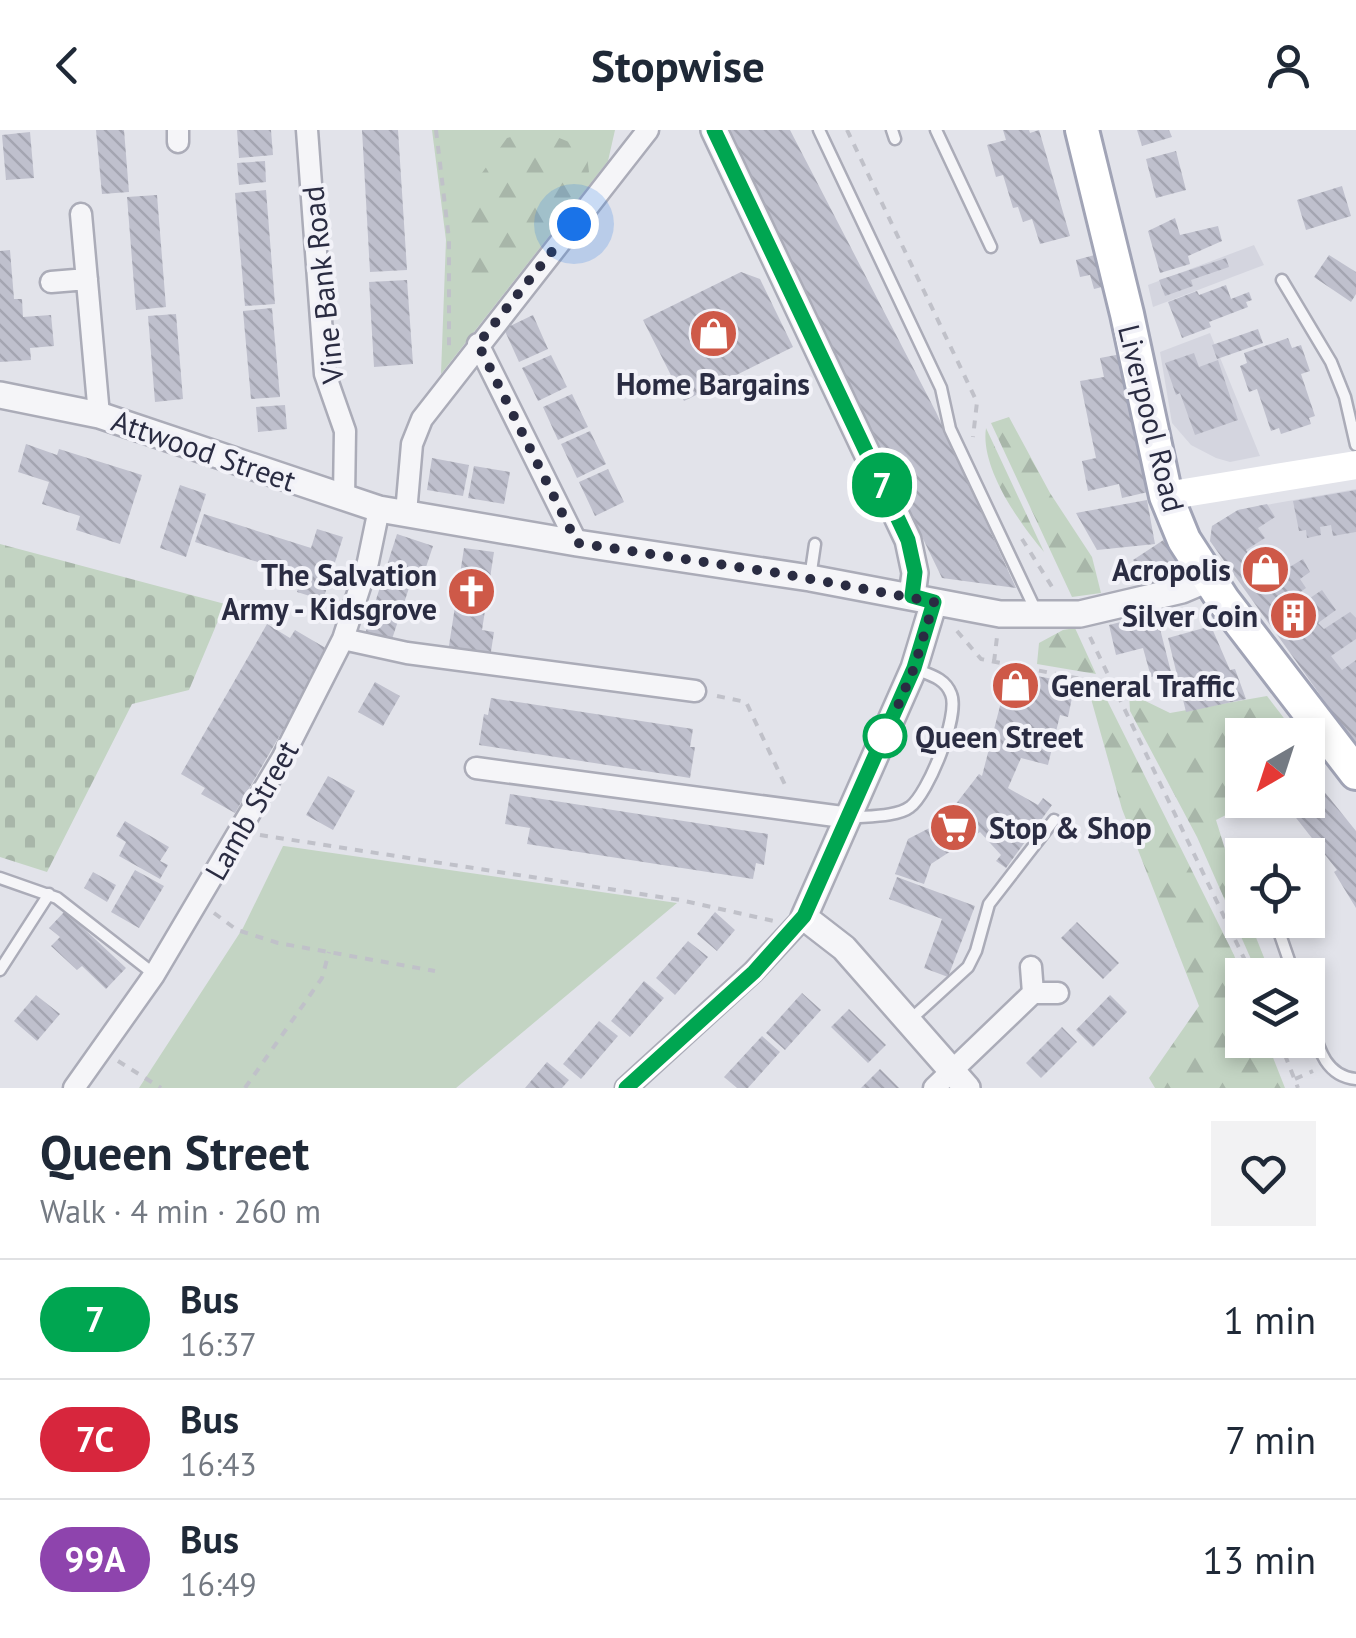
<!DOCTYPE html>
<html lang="en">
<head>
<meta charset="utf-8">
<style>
  :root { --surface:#fff; --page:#f2f2f3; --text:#1f2937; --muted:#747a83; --line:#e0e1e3 }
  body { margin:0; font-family:"PT Sans",sans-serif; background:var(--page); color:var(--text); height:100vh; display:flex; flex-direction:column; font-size:38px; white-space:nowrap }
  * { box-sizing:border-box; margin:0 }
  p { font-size:32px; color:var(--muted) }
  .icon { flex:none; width:55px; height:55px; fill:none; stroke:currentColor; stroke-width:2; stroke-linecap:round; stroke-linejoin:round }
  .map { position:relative; height:958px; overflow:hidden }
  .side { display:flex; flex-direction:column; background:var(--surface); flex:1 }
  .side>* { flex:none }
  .badge { padding:0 20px; border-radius:32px; font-size:35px; line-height:65px }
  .needle { width:65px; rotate:219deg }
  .tools { position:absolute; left:1225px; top:588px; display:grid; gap:20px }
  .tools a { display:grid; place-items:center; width:100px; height:100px; border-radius:0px; background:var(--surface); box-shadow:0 5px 15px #0003; font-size:50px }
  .you { position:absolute; width:50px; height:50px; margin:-25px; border:8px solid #fff; border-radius:50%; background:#1a73e8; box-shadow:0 0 0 15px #1a73e833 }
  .map>.badge { position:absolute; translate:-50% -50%; box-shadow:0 0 0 5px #fff }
  .round { display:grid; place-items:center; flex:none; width:105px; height:105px; border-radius:0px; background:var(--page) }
  .summary { display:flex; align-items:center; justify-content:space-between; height:170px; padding:0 40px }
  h1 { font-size:48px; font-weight:600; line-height:75px }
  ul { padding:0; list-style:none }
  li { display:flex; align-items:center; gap:30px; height:120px; padding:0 40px; border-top:2px solid var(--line) }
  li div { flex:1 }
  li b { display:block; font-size:38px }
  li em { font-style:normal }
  li .badge { min-width:110px; font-weight:700; text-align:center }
  header { display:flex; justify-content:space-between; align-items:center; height:130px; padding:0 40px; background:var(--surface); font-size:45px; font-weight:600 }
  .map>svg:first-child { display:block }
  .built { fill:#d4d5df }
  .green { fill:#c3d4c3 }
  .forest { fill:url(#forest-firs) }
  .cemetery { fill:url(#cemetery-stones) }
  .building { fill:url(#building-back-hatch) }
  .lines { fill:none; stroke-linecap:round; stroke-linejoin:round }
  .service-casing { stroke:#abacb8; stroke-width:15 }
  .minor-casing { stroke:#abacb8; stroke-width:25 }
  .tertiary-casing { stroke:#abacb8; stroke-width:30 }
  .primary-casing { stroke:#a1a4b6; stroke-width:38 }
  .path { stroke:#c0c1c9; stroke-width:4; stroke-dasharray:8 8; stroke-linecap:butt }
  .service { stroke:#f5f5f8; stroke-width:10 }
  .minor { stroke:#f5f5f8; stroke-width:20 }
  .tertiary { stroke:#f5f5f8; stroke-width:25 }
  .secondary { stroke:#fff; stroke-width:28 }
  .primary { stroke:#fff; stroke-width:32 }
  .line-casing { stroke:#fff; stroke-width:22 }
  .line { stroke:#00a651; stroke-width:15 }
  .walk { stroke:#2a2c42; stroke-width:10; stroke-dasharray:0 18 }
  .stop-dot { fill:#fff; stroke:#00a651; stroke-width:5 }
  .labels { text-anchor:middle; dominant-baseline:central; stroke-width:8; stroke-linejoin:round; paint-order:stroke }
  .street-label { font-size:30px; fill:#2a2c42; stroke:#f2f2f8 }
  .poi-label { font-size:30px; font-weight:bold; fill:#2a2c42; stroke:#f2f2f8; text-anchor:end }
  .stop-label { font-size:30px; font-weight:bold; fill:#2a2c42; stroke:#f2f2f8; text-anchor:start }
</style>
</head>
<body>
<header><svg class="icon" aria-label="back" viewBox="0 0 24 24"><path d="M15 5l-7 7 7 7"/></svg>Stopwise<svg class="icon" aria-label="person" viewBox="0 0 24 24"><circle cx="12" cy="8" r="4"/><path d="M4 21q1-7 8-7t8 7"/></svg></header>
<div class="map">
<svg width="1356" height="958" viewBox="0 0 1356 958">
  <defs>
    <pattern id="forest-firs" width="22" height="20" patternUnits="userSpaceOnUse" patternTransform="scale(2.5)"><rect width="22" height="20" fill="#c3d4c3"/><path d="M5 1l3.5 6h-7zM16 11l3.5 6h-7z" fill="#a8b6a9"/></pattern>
    <pattern id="cemetery-stones" width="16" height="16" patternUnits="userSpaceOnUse" patternTransform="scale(2.5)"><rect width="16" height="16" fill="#c3d4c3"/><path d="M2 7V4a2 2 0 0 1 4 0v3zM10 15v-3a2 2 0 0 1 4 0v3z" fill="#a8b6a9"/></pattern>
    <pattern id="building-back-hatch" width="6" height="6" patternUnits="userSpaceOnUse" patternTransform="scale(2.5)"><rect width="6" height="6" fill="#bfc0cd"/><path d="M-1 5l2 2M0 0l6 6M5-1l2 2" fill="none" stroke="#a4a5b1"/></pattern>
  </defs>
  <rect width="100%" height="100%" fill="#e2e3ea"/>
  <!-- built -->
  <path class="built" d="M1254,115L1264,135L1153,177L1148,155Z
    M1210,203L1260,326L1230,332L1216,328L1191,315L1172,293L1160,222Z
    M1356,359V615L1210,411L1212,396L1238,380Z"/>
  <!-- green -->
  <path class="green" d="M432,0H615L608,31L441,244L446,110Z
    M283,716H284L677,773L456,958H139L243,798Z"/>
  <!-- forest -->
  <path class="forest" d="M530,2L552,5L586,19L589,42L562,79L516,124L497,160L475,172L465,170L462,159L464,68L507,8Z
    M1009,287L1050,363L1092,427L1101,463L1072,467L991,293Z
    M986,298L1044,422C1019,393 980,337 986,298Z
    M1075,498L1096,544L1037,534L1039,513L1063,500Z
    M1088,558L1102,560L1234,825L1242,847V910H1266L1285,958H1155L1149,948L1199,876L1122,679Z
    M1129,563L1170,583L1267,566L1297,605H1242V670H1256L1216,690L1242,774V790H1249L1271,845H1258L1197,707L1130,581Z"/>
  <!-- cemetery -->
  <path class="cemetery" d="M0,414L225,474L189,560L132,574L47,742L0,727Z"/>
  <!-- building -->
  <path class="building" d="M96,0H124L129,62L102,64Z
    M237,0H271L273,25L239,28Z
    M362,0H398L407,140L370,142Z
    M725,0H790L936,282L1016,458L942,448Z
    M1003,0H1029L1030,3L1039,0L1070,106L1040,114L1032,89L1023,92L1018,77L1013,78L1003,45L996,47L987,15L1006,10Z
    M1137,0H1169L1172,7L1142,16Z
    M30,2L34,48L6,50L2,5Z
    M1176,21L1186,60L1156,68L1146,29Z
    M265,31L266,52L239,55L237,33Z
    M1342,56L1351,86L1306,100L1297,70Z
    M266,60L275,174L245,176L235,63Z
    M157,65L166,177L136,180L127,67Z
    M1175,88L1180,105L1218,96L1222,111L1188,126L1190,134L1160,143L1148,101Z
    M10,120L14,169H22L23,187L51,185L54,216L30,218L31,230L0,232V121Z
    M1102,123L1110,155L1094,159L1090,145L1080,147L1076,130Z
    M1329,125L1356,142V164L1351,172L1314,147Z
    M1226,128L1229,137L1191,150L1193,156L1165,166L1159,150Z
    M741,142L760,149L793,217L684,271L643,190Z
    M407,150L413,234L374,237L369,152Z
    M1226,155L1231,169L1249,162L1252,170L1246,172L1248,177L1209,192L1211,197L1182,208L1168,172L1197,161L1199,165Z
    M272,178L280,267L251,269L243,181Z
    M176,184L183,269L155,272L148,186Z
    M533,185L548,219L519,232L504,199Z
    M1258,199L1263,213L1217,229L1212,215Z
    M1288,208L1292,218L1301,215L1310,241L1301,244L1315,286L1309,288L1311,294L1281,304L1279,298L1271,301L1257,259L1249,262L1240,236L1247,233L1244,223Z
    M1194,223L1199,237L1218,230L1238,290L1195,305L1180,263L1176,265L1165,233Z
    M1121,224L1148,362L1122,368L1119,354L1088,361L1082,331L1096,328L1080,251L1104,247L1100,228Z
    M551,225L567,257L538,271L522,238Z
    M572,264L588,297L558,310L543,277Z
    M285,275L287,299L258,302L256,277Z
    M590,301L606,334L577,348L561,314Z
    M26,314L57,325L59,319L142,345L120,414L76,400L80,386L42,374L49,352L18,342Z
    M432,328L469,335L463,366L427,360Z
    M474,336L510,342L504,374L468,368Z
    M608,339L624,372L595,386L579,352Z
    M180,355L206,364L186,427L160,418Z
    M1356,360V402L1333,406L1331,395L1320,397L1321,405L1307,408L1306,400L1299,401L1293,371Z
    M1147,370L1155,414L1097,420L1076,383Z
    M1267,374L1275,387L1258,398L1265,408L1246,420L1252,428L1270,416L1277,426L1282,422L1286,426L1281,430L1284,434L1269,445L1271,448L1303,429L1310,442L1300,449L1306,458L1289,470L1295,478L1322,460L1336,480L1318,493L1324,499L1350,482L1356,488V509L1331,526L1342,540L1356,530V615L1210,411L1212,396L1238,380Z
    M204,384L311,418L317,399L343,407L323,470L297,462L302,446L195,412Z
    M397,404L433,416L419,458L410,455L391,512L365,504Z
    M1165,409L1185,440L1171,449L1163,437L1147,449L1133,430Z
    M464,418L494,422L482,500L494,502L490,528L448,522Z
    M1156,483L1171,542L1151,547L1143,518L1116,525L1109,495Z
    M267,494L290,508L295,500L329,520L235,683L201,664L205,658L181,644Z
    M1211,496L1230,540L1235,539L1246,569L1186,582L1168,508Z
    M1009,541L1075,553L1068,587L1060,585L1048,635L1021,628L1008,658L1038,675L1043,668L1052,675L1006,738L996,731L1001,725L980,702L931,734L924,754L895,744L908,709L945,690L958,678L955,675L979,644L982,646Z
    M375,552L400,566L383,596L358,582Z
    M491,568L693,599L690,617H695L690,648L479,615L484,584L488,585Z
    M328,646L355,661L333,700L306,685Z
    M1323,660L1356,701V778L1334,742L1337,740L1293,684Z
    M510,664L768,704L764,735L756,733L753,749L527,714L530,698L505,694Z
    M125,691L169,717L160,731L168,735L160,749L119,726L126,712L116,706Z
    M135,740L164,756L139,798L111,782Z
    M93,742L116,755L107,772L84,758Z
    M897,747L975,776L948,847L924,838L942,789L889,769Z
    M65,781L126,838L106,859L82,836L77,840L51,816L60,807L49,798Z
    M715,782L735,800L717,821L697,804Z
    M1077,792L1119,833L1103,849L1061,808Z
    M688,811L708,827L675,865L656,848Z
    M644,851L664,868L630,907L611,891Z
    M802,863L821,880L785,920L766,903Z
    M36,865L60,884L37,911L14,891Z
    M1110,865L1127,882L1093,917L1076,900Z
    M849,879L886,915L868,933L831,897Z
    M599,891L618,906L581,949L563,934Z
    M1062,897L1077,912L1041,948L1026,933Z
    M762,906L780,922L748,958H737L724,947Z
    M547,932L569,950L562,958H525Z
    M880,939L899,958H861Z"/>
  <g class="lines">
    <defs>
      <path id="service" d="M819,0L941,258L950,299L1036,481
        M892,0L895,9
        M936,0L991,117
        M1282,150L1331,232L1345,267L1356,315
        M810,448L815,414
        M850,688C866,686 897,687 910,677C928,664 960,585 951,564C945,548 930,545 915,539
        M0,748L57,768L154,844
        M1275,790L1294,845
        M0,840L49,764
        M1308,884C1317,911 1322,946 1356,949
        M910,890L968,837L976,821L989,774L1054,690"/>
      <path id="minor" d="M178,0V12
        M307,0L325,244L345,301L344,368
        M81,84L99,285
        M51,152L87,149
        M478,214L577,413
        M406,383L412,314L422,289L648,0
        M343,509L407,523L695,561
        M476,638L850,688
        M1031,837L1033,863H1058
        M74,958L154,845L283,627L343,509L368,432L379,379
        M626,958L753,842L804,787
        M934,958L1033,863"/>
      <path id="tertiary" d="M714,0L908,410L915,443L912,466
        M0,265L99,285L379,379L577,413L810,448L1000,484H1080L1182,460L1208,449
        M934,472L914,538L804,787L844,818L967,958"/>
      <path id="primary" d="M1082,0L1127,184L1166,366L1184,410L1223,470L1356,643"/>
    </defs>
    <!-- service casing -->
    <use href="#service" class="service-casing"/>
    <!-- minor casing -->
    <use href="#minor" class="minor-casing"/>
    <!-- tertiary casing -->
    <use href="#tertiary" class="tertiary-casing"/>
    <!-- primary casing -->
    <use href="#primary" class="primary-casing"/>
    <!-- path -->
    <path class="path" d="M436,0L449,109V219
      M847,0L977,272L973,307
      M1022,409L1054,460
      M957,501L981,529L1111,555
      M1090,507L1252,845
      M994,532L997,507
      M717,566L746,572L787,659
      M260,705L680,770L774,791
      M214,783L237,800L278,813L435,841
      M1279,910L1298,958
      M118,931L161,958
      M1295,949L1313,941
      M245,958L322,848L329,822"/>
    <!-- service -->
    <use href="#service" class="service"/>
    <!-- minor -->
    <use href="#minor" class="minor"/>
    <!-- tertiary -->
    <use href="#tertiary" class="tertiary"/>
    <!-- secondary -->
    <path class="secondary" d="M1166,366L1356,335"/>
    <!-- primary -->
    <use href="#primary" class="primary"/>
  </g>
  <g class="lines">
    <defs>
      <path id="line" d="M626,958L754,842L804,786L914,538L934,472L912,466L915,442L908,410L714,0"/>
    </defs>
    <!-- line casing -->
    <use href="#line" class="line-casing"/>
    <!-- line -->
    <use href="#line" class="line"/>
    <!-- walk -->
    <path class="walk" d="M574,94L478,214L577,413L778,443L934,472L914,538L885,606"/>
  </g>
  <!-- icons -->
  <defs>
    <symbol id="shop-disc" viewBox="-11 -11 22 22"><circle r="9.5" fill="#ce5948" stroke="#f2f2f8"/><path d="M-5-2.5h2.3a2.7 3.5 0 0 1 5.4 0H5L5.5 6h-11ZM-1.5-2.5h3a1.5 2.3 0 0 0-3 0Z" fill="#fff"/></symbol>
    <symbol id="church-disc" viewBox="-11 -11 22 22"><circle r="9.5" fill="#ce5948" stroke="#f2f2f8"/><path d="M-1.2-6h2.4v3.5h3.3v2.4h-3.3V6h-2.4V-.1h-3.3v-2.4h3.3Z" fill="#fff"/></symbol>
    <symbol id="building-disc" viewBox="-11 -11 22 22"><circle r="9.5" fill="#ce5948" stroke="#f2f2f8"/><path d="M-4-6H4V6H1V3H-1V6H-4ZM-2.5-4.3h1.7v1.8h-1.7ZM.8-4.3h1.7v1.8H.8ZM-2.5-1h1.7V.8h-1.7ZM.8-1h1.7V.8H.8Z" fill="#fff"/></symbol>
    <symbol id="supermarket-disc" viewBox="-11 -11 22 22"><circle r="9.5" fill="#ce5948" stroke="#f2f2f8"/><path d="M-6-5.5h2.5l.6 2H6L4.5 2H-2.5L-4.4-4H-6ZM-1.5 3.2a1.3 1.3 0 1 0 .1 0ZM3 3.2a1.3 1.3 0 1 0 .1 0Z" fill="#fff"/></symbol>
  </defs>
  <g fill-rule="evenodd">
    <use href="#shop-disc" x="686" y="176" width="55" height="55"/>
    <use href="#shop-disc" x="1238" y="412" width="55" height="55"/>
    <use href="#church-disc" x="444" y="434" width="55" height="55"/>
    <use href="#building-disc" x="1266" y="458" width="55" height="55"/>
    <use href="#shop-disc" x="988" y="528" width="55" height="55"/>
    <use href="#supermarket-disc" x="926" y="670" width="55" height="55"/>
  </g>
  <!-- markers -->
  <circle class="stop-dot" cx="885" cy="606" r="20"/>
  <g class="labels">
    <!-- street labels -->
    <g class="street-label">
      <text transform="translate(322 155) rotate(-96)">Vine Bank Road</text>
      <text transform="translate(1152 288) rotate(76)">Liverpool Road</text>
      <text transform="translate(204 320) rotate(19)">Attwood Street</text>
      <text transform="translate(251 680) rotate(-60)">Lamb Street</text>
    </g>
    <!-- poi labels -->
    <g class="poi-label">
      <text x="713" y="253" text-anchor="middle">Home Bargains</text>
      <text x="1231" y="439">Acropolis</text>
      <text x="437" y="444">The Salvation<tspan x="437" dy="34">Army - Kidsgrove</tspan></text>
      <text x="1258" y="485">Silver Coin</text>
      <text x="1051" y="555" text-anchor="start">General Traffic</text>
      <text x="989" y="697" text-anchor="start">Stop &amp; Shop</text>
    </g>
    <!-- stop labels -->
    <g class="stop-label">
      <text x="915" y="606">Queen Street</text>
    </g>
  </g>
</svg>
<div class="tools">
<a><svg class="needle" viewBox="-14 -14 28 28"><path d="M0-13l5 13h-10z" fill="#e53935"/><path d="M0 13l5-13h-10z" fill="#747a83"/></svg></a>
<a><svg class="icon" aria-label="locate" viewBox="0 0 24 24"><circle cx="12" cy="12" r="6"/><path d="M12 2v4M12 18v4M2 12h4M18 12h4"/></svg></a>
<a><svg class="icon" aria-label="layers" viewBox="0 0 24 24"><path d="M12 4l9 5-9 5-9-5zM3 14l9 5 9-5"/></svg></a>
</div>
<div class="you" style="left:574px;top:94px"></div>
<b class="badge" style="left:882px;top:355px;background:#00a651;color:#fff">7</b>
</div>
<section class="side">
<div class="summary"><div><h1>Queen Street</h1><p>Walk · 4 min · 260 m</p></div><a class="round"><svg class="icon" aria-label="heart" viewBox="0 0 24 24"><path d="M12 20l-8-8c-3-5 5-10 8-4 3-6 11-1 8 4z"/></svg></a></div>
<ul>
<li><span class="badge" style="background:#00a651;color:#fff">7</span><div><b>Bus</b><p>16:37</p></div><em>1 min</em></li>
<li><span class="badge" style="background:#d7263d;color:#fff">7C</span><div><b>Bus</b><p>16:43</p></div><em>7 min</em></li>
<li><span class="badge" style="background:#8e44ad;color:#fff">99A</span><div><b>Bus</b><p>16:49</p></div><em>13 min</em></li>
</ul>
</section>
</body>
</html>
